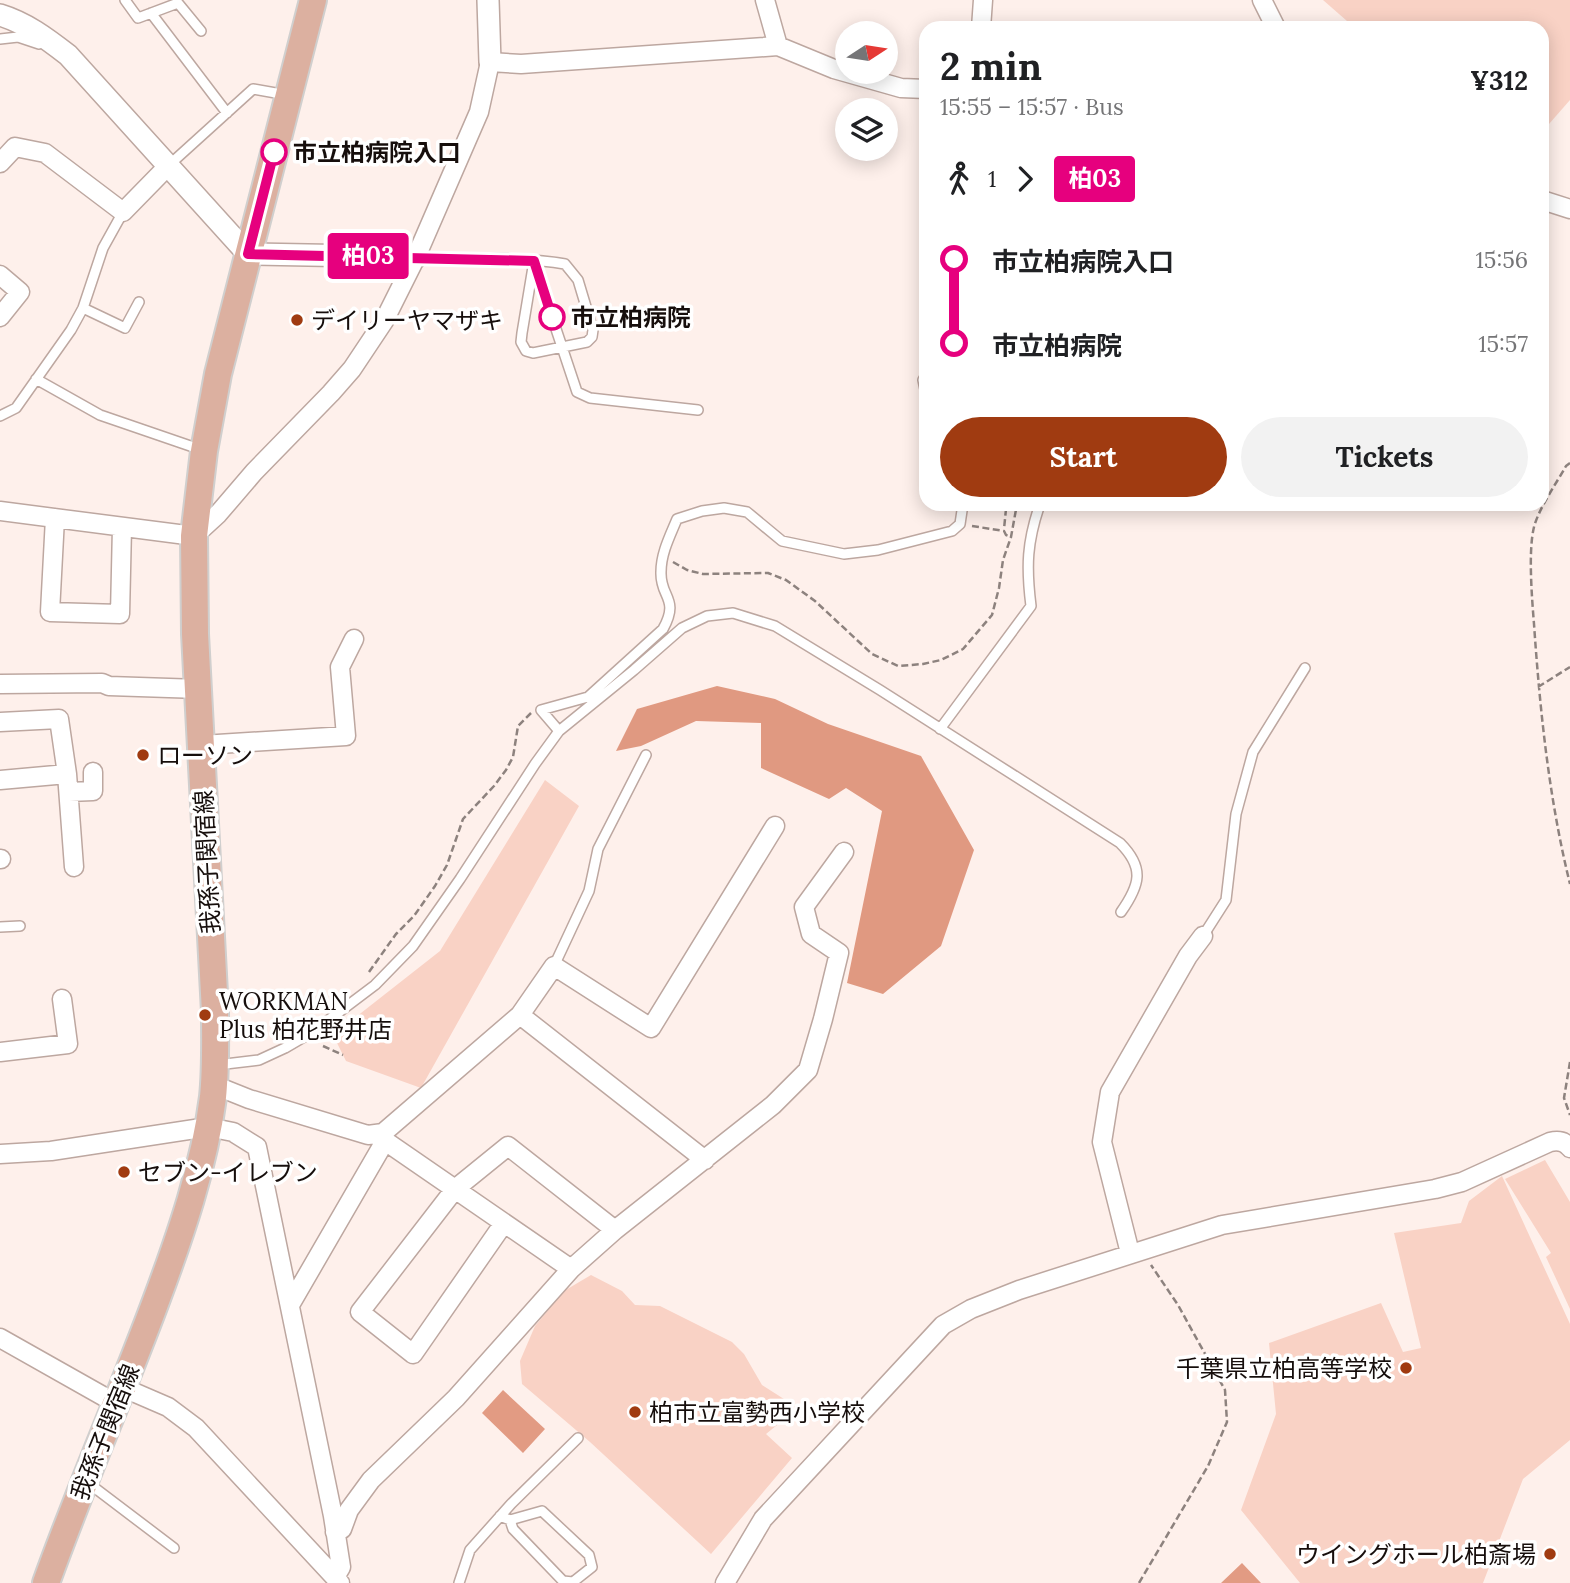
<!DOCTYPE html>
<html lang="en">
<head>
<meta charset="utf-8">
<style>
  :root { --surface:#fff; --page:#f2f2f2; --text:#202124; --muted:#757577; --accent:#a03b11 }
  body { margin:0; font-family:Lora,"Noto Sans JP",serif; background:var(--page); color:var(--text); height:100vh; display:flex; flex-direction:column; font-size:26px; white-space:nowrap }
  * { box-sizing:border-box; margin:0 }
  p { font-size:23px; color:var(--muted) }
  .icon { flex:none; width:38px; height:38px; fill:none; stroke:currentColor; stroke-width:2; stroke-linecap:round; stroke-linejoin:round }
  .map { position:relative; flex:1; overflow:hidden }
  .drawer { position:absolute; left:919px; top:21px; width:630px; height:490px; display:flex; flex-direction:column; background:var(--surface); border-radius:21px; box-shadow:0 4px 18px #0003 }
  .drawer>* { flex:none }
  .badge { padding:0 14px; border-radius:5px; font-size:24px; line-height:46px }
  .needle { width:46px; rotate:78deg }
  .fabs { position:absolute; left:835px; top:21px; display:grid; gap:14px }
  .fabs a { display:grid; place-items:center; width:63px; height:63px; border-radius:50%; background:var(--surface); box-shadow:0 4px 18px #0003; font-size:35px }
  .map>.badge { position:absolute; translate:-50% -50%; box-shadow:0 0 0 4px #fff }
  .legs { display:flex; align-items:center; gap:10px; height:77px; padding:0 21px; font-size:23px }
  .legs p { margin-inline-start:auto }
  .head { display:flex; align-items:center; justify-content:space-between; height:119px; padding:0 21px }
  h1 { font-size:38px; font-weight:700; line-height:52px }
  .button { display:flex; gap:14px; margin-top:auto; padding:14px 21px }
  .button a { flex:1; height:80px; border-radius:42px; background:var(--accent); color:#fff; font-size:28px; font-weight:700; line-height:80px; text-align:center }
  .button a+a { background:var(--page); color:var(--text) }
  ul { padding:0 21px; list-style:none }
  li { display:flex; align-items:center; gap:24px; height:84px; font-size:26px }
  li i { display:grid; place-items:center; width:10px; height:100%; margin:0 9px; background:currentColor }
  li i::after { content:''; width:18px; height:18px; margin:-9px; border:5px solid; border-radius:50%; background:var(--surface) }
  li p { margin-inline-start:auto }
  li:first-child i { background:linear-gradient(#0000 50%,currentColor 0) }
  li:last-child i { background:linear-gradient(currentColor 50%,#0000 0) }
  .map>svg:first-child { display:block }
  .green { fill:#f9d2c5 }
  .forest { fill:#e09981 }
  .water { fill:#e29b83 }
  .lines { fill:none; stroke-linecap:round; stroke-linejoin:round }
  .service-casing { stroke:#bda7a0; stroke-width:12 }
  .minor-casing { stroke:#bda7a0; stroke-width:21 }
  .tertiary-casing { stroke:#bda7a0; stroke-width:24 }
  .primary-casing { stroke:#d0cfce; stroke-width:30 }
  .path { stroke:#8d827e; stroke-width:2.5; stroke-dasharray:7 3.5; stroke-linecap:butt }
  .service { stroke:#fff; stroke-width:9 }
  .minor { stroke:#fff; stroke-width:18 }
  .tertiary { stroke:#fff; stroke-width:21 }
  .primary { stroke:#dcb0a0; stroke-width:26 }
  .line-1-casing { stroke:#fff; stroke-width:16 }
  .line-1 { stroke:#e6007e; stroke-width:10 }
  .stop-1-dot { fill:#fff; stroke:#e6007e; stroke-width:3.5 }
  .poi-dot { fill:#a03b11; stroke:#fff; stroke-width:2.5 }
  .labels { text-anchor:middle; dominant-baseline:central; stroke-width:7; stroke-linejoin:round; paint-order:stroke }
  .stop-label { font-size:24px; font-weight:bold; fill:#160e0c; stroke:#fff; text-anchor:start }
  .poi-label { font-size:24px; fill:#160e0c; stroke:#fff; text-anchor:start }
  .street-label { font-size:24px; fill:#160e0c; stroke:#fff }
</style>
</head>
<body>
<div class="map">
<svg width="1570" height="1583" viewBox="0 0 1570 1583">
  <rect width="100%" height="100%" fill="#fef0eb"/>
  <!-- green -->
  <path class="green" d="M1323,0H1570V100L1542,132V28H1355Z
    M545,780L579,806L421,1088L346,1061L333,1035L440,951Z
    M1545,1160L1570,1202V1309L1546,1257L1551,1253L1505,1179Z
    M1502,1176L1570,1324V1440L1523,1479L1483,1583H1300L1241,1510L1276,1414L1269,1343L1381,1303L1403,1352L1421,1348L1394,1233L1461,1223L1469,1201Z
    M591,1275L622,1291L635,1305L660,1306L732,1342L744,1354L762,1385L798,1408L766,1434L792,1458L711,1554L590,1442L522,1384L520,1361L535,1326L564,1291Z"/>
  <!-- forest -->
  <path class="forest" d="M717,686L775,699L828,724L921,756L974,850L941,946L883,994L847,983L882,811L846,788L829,799L761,768V723L696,721L641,746L616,751L637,709Z"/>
  <!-- water -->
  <path class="water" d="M503,1390L545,1429L523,1453L482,1413Z
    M1242,1563L1261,1583H1221Z"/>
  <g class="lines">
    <defs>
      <path id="service" d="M125,0L138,18L178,3L201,31
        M151,13L227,113
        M0,39L18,37L39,44
        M168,166L253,89L287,95
        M416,257C464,259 519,256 565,264L578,280L593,330L592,337L587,342L533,353L526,351L521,342L522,333L534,261
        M534,263L577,392L590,398L698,410
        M83,308L125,328L139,302
        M926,375L923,380L926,394
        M36,379L100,415L202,450
        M0,416L16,408L71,330L83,308L103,248L123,212
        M940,729L1031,606C1026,566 1027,542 1040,504
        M559,731L541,710L588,697L663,629C680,598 660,598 661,572C661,553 670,536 677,519L702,511L724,508L747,512L782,541L844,554L878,550L952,531L960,524L963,504
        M0,927L20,926
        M1203,936L1226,900L1236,814L1253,752L1305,668
        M554,966L589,891L598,849L646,755
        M217,1065L259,1060L285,1048L314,1031L375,985L413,946L460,879L535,764L559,731L634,670L682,628L707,616L733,613L775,626L880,690L1120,843C1145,868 1140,885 1121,912
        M87,1482L174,1548
        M500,1516L510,1520L542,1511L589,1555L592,1567L573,1582L563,1581L513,1529L510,1520
        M459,1583L470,1550L511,1504L578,1438"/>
      <path id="minor" d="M765,0L778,46
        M1262,0L1276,28
        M981,28L983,0
        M0,163L15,147L45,153L123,212L168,166
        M1542,200L1570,209
        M0,275L20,292L0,317
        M0,511L194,536L218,514L254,472L331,393L352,369L384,321L416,257L479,112L490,62L521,64L778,46L834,69L901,88L926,89
        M55,518L50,612L120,614L122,527
        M0,684L102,683L109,686L199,689
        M0,722L59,719L67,774L74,867
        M202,745L346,736L340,667L354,639
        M0,780L67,774
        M69,792L93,791V772
        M0,859H1
        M520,1015L554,966L651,1028L775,826
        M0,1052L68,1044L62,999
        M214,1085L249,1099L368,1135L383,1133L520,1015L705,1160
        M375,1134L571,1269
        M0,1154L51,1151L208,1127L233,1132L257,1147L333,1516L341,1567L335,1577
        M504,1223L413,1354L360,1312L455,1189L508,1146L615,1230
        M1130,1253L1102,1142L1110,1092L1188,956L1203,936
        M290,1305L385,1141
        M0,1338L117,1404
        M124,1388L168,1407L196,1428L340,1583
        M335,1532L342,1529L349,1510L371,1480L456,1398L571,1269L615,1230L773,1105L808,1070L823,1019L839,953L811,934L804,907L844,852
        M725,1583L763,1519L943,1325L971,1309L1019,1290L1222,1225L1435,1189L1462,1182L1550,1142C1558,1140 1565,1141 1570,1148"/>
      <path id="tertiary" d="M488,0L490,62
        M0,15C26,23 46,38 68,55L248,254L416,257"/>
      <path id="primary" d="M46,1583C80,1488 121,1395 156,1301C181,1234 204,1167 213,1097C216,1068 215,1040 215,1012L195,634L194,536L204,451L218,374L313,0"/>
    </defs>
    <!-- service casing -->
    <use href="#service" class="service-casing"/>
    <!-- minor casing -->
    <use href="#minor" class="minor-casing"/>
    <!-- tertiary casing -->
    <use href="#tertiary" class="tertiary-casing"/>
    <!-- primary casing -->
    <use href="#primary" class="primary-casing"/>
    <!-- path -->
    <path class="path" d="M1570,463L1566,466C1556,484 1539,508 1534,527C1528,551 1532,599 1534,624C1540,711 1549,799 1570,884
      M985,505L1006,509L1004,529
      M972,526L1004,531L1006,535L1011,537
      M673,562L687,570L703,574L768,573L786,580L815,601L872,654L898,666L923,664L941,660L963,649L992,615L999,588L1003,560L1011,537L1017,504
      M1538,687L1570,667
      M369,972L396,934L414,916L435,886L447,865L463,819L494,786L506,770L513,757L518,726L531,713
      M323,1046L343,1055
      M1570,1062L1564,1098L1570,1115
      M1139,1583L1208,1466L1227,1422L1225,1390L1178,1305L1151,1265"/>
    <!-- service -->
    <use href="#service" class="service"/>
    <!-- minor -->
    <use href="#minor" class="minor"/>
    <!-- tertiary -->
    <use href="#tertiary" class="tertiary"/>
    <!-- primary -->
    <use href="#primary" class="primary"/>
  </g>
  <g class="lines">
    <defs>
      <path id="line-1" d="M274,152L248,254L534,261L552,317"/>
    </defs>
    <!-- line-1 casing -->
    <use href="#line-1" class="line-1-casing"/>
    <!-- line-1 -->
    <use href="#line-1" class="line-1"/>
  </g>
  <!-- markers -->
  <g class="stop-1-dot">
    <circle cx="274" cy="152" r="12"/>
    <circle cx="552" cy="317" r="12"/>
  </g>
  <g class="poi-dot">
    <circle cx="297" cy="320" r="7"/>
    <circle cx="143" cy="755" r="7"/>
    <circle cx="205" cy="1015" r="7"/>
    <circle cx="124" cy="1172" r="7"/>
    <circle cx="1406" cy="1368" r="7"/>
    <circle cx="635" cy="1412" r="7"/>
    <circle cx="1550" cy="1554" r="7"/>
  </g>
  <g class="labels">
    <!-- stop labels -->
    <g class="stop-label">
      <text x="293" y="152">市立柏病院入口</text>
      <text x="571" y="317">市立柏病院</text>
    </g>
    <!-- poi labels -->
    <g class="poi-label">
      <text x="311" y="320">デイリーヤマザキ</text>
      <text x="157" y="755">ローソン</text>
      <text x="219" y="1001">WORKMAN<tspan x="219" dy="28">Plus 柏花野井店</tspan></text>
      <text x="138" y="1172">セブン-イレブン</text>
      <text x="1392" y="1368" text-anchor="end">千葉県立柏高等学校</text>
      <text x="649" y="1412">柏市立富勢西小学校</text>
      <text x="1536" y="1554" text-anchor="end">ウイングホール柏斎場</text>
    </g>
    <!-- street labels -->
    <g class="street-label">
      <text transform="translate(207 862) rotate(-93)">我孫子関宿線</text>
      <text transform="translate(105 1432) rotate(-68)">我孫子関宿線</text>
    </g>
  </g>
</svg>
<div class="fabs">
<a><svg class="needle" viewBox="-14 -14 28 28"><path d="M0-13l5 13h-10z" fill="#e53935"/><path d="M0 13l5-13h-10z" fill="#757577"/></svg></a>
<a><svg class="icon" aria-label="layers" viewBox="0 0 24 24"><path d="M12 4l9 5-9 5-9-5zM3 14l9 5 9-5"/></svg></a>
</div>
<b class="badge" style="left:368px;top:256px;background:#e6007e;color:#fff">柏03</b>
<section class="drawer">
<div class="head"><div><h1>2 min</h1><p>15:55 – 15:57 · Bus</p></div><b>¥312</b></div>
<div class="legs"><svg class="icon" aria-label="walk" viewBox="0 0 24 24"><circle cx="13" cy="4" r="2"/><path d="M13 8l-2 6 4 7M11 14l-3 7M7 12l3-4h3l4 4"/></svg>1<svg class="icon" aria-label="forward" viewBox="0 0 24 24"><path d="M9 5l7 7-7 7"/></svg><b class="badge" style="background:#e6007e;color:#fff">柏03</b></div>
<ul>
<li><i style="color:#e6007e"></i><b>市立柏病院入口</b><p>15:56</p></li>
<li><i style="color:#e6007e"></i><b>市立柏病院</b><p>15:57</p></li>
</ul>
<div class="button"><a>Start</a><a>Tickets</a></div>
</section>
</div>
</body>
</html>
